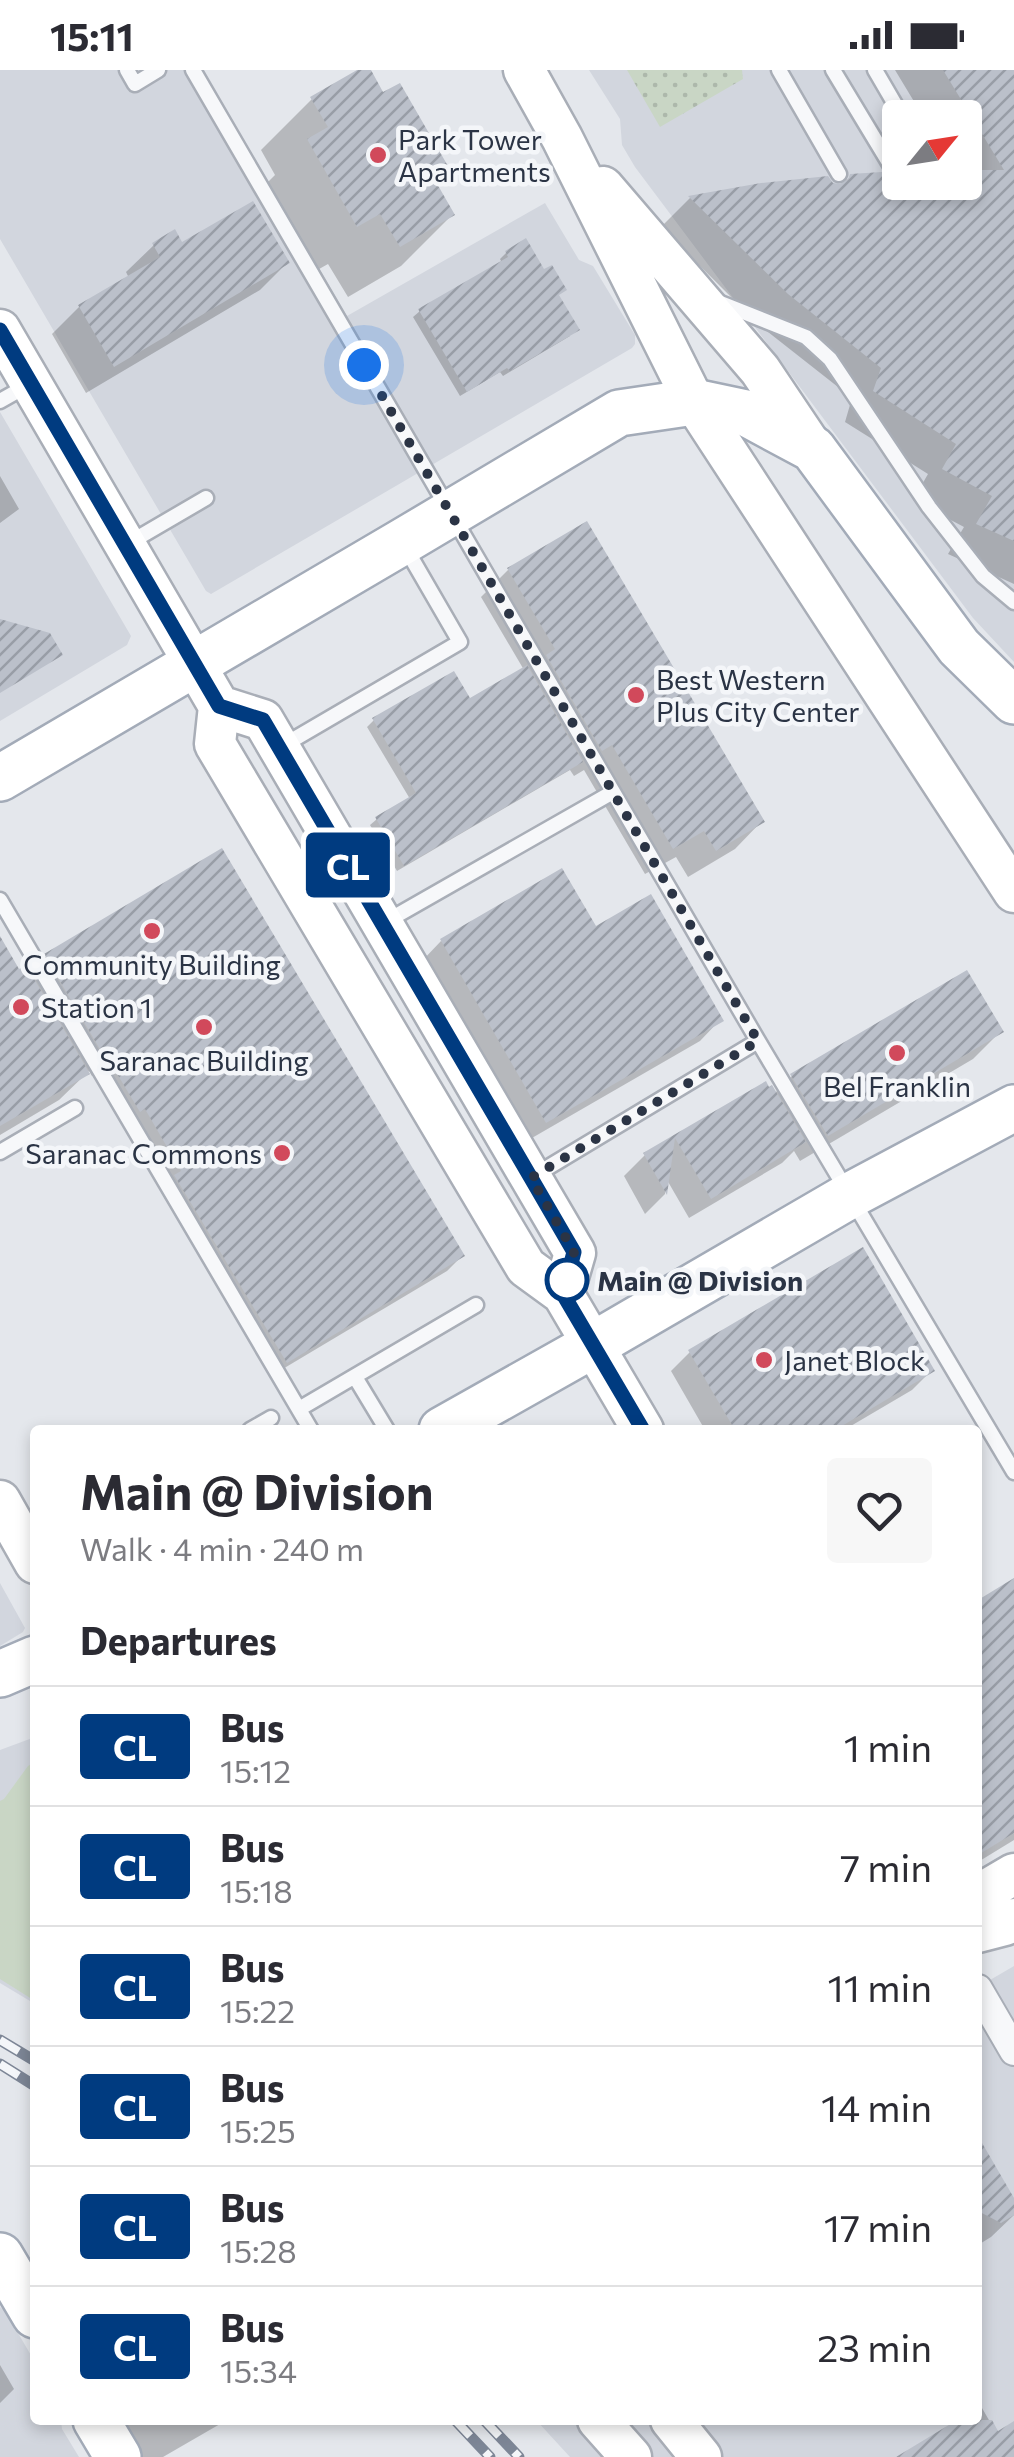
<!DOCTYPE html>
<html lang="en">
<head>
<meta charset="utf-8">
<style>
  :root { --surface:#fff; --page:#f7f7f7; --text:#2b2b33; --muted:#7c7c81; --line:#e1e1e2 }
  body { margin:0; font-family:Commissioner,sans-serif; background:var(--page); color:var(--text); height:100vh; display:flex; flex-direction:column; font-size:38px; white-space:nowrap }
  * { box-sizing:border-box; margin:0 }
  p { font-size:32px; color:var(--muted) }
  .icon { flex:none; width:55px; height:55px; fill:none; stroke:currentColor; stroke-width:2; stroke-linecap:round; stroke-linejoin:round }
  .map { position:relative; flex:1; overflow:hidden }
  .sheet { position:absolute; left:30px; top:1355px; width:952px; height:1000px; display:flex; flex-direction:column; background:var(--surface); border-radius:10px; box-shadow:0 5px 15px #0003 }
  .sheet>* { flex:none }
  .badge { padding:0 20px; border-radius:8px; font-size:35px; line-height:65px }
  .needle { width:65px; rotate:60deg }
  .fabs { position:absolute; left:882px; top:30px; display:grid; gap:20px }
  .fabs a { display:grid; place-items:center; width:100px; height:100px; border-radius:10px; background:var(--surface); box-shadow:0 5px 15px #0003; font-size:50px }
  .you { position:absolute; width:50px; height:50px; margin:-25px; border:8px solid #fff; border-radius:50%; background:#1a73e8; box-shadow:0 0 0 15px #1a73e833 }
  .map>.badge { position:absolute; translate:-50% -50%; box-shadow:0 0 0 5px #fff }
  h2 { padding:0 50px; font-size:38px; line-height:90px }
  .round { display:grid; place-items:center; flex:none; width:105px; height:105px; border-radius:10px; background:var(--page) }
  .head { display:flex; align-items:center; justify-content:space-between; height:170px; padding:0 50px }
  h1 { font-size:48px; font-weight:700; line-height:75px }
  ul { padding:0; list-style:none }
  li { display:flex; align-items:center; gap:30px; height:120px; padding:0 50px; border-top:2px solid var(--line) }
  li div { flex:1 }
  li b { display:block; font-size:38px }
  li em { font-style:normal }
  li .badge { min-width:110px; font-weight:700; text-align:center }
  .status { display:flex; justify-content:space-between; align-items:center; height:70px; padding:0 50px; background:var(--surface); direction:ltr }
  .status svg { height:28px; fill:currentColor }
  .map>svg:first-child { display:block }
  .built { fill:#d2d6de; fill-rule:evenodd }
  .grass { fill:url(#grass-dots) }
  .park { fill:#c9d6c5 }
  .shadow { fill:#0003 }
  .building { fill:url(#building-hatch) }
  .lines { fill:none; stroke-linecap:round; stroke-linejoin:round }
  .lane-casing { stroke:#a9aeb7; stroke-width:19 }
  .street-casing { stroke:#a9aeb7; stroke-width:32 }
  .secondary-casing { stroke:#a9aeb7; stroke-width:45 }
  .primary-casing { stroke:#a3abb8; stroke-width:50 }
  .lane { stroke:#f7f8fa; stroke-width:14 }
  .street { stroke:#f7f8fa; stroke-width:28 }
  .secondary { stroke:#fff; stroke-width:40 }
  .primary { stroke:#fff; stroke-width:45 }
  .rail-casing { stroke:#7d8696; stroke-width:11 }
  .rail { stroke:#f4f6f9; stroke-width:8; stroke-dasharray:22; stroke-linecap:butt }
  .line-casing { stroke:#fff; stroke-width:22 }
  .line { stroke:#003b80; stroke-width:15 }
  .walk { stroke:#2b3445; stroke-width:10; stroke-dasharray:0 18 }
  .poi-dot { fill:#d1495b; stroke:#f4f6f9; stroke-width:4 }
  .stop-dot { fill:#fff; stroke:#003b80; stroke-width:5 }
  .labels { text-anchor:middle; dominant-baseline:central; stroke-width:9; stroke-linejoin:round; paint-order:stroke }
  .poi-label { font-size:28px; fill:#2b3445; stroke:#f4f6f9; text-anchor:start }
  .stop-label { font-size:28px; font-weight:bold; fill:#2b3445; stroke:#f4f6f9; text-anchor:start }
</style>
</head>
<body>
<div class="status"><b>15:11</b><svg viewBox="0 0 49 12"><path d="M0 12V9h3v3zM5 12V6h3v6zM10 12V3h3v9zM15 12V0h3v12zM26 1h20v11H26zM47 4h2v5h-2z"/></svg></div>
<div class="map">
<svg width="1014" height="2387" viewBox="0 0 1014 2387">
  <defs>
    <pattern id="grass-dots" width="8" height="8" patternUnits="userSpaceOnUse" patternTransform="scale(2.5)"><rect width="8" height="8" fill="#c9d6c5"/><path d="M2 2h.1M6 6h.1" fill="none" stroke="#adb8ab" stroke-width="1.8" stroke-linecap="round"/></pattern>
    <pattern id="building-hatch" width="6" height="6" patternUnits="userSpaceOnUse" patternTransform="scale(2.5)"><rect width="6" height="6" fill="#bbc0ca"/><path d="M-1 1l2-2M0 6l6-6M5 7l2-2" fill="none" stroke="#989da6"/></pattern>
  </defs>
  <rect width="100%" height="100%" fill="#e4e7ec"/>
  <!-- built -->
  <path class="built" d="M0,0H203L347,246L545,133L579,190L593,196L635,265V274L632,278L211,524L206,521L0,169Z
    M589,0H1014V592L973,548L635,97L622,75L620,49ZM900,48H965V112H900Z
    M0,342L131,566L127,575L0,651Z
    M0,1513L25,1558L23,1562L0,1576Z
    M35,1667V1934L0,1913V1680Z
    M1014,1896V2387H570L536,2350H978V1917Z
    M0,2237L5,2241L35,2292V2350H61L62,2359L79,2387H0Z"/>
  <!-- grass -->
  <path class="grass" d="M627,0H742L743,9L660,57Z"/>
  <!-- park -->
  <path class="park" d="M35,1692V1931L0,1909V1731L4,1729L28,1696Z"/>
  <!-- shadow -->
  <path class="shadow" d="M362,0H368L383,25L449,103L436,116L452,145L401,196L348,227L328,194L305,207L257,123L275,105L261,80L312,29Z
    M895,0H1014V514L948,484L964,457L913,430L928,404L845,352L852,328L758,254L661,157L690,128L761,115H831L840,117L851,106L894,114L900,108V112H965V48H924Z
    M154,175L181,176L287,193L260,220L86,323L52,264L79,237L129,208L126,202Z
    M506,183L557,226L570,266L503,306L500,302L460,326L413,247L420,241L502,193L500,189Z
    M0,406L19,439L0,453Z
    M586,454L762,751L735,779L688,807L676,787L645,804L584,700L574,706L570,700L397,801L370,755L377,749L410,729L367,657L374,650L469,632L524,600L481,527L508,500Z
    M0,871L18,903L28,904L46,886L462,1186L447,1201L271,1306L161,1122L167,1116L129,1052L124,1055L94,1005L92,1006L89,1001L59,1030L0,1065Z
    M441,871L720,950L700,971L525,1072L421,892Z
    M1001,961L973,989L800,1091L794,1081L782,1093L689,1148L667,1110L665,1124L645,1144L624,1106L645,1085L765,1014L774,1024L792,1006Z
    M690,1282L931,1301L912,1320L844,1360H705L671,1301Z
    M1014,1511V1770L978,1792V1533Z
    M978,2071L1014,2133V2145L991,2167L978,2175Z
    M0,2295L14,2319L0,2333Z
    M982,2338L997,2364L1014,2354V2387H905L962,2350H978V2340Z
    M120,2350H227L163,2387H142Z"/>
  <!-- building -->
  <path class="building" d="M357,0H371L383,22L400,13L452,103L436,112L455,145L400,177L380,144L357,157L307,69L328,57L310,27Z
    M943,0H1014V471L976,454L992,426L942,399L956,374L873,321L881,298L788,224L688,126L761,113L828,106L833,113L840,114L848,110L850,104L882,102L888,110L893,112L900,110V112H965V100H1004Z
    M253,131L290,193L114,297L78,235L160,187L152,173L175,159L182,172Z
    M526,168L544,199L552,195L567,220L559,225L580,260L510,301L507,298L467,322L418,239L508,187L505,181Z
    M587,451L765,752L716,781L704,761L673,779L612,675L602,681L546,585L555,579L507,498Z
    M0,549L50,563L63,585L0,623Z
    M527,595L583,692L404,796L375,747L416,723L372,648L454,601L470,628Z
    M222,778L465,1186L287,1293L174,1105L181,1101L145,1039L140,1042L110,992L108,993L44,884Z
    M562,798L596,856L651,824L724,951L546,1053L440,869Z
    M0,866L19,899L26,895L90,1004L0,1056Z
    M967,900L1004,962L828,1066L790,1004Z
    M766,1011L769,1017L772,1015L806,1072L711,1129L675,1068L667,1125L643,1083Z
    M863,1177L935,1301L835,1360H735L688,1280Z
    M1014,1508V1763L978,1785V1530Z
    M978,2066L1014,2128V2145L1001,2153L978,2141Z
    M957,2350H992L998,2361L1014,2351V2387H896Z"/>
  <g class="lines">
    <defs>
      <path id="lane" d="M127,0L135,14L158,0
        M193,0L758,971L1014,1402
        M779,0L839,104
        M833,0L894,101
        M875,0L903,48
        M718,232L806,267L830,289L929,437L983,506L1014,532
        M0,331L30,314
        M129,473L206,428
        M284,675L460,572L405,477
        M0,830L311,1360
        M387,851L613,722
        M0,1082L75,1038
        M532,1107L758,971
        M355,1307L387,1360
        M299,1339L476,1235
        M250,1360L271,1348"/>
      <path id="street" d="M978,1919L1014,1981"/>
      <path id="secondary" d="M524,0L562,68L694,332L1014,822
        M603,117L760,300L813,379
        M0,260L219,636L263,650L531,1108L575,1183L563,1224
        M219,636L215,674L526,1197L563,1224L643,1360
        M0,1431L35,1493
        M978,1831L985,1821L1014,1804
        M978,1862L1005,1855L1014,1849
        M598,2350L631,2387
        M671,2350L701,2387"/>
      <path id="primary" d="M0,708L402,472L619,343L694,332L746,343L813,379L959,577L1014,631
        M442,1360L593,1275L849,1126L1014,1038
        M0,1604L35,1589
        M0,2186L35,2245
        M96,2350L118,2387"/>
    </defs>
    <!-- lane casing -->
    <use href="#lane" class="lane-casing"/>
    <!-- street casing -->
    <use href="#street" class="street-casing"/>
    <!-- secondary casing -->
    <use href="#secondary" class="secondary-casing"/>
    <!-- primary casing -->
    <use href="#primary" class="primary-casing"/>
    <!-- lane -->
    <use href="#lane" class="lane"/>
    <!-- street -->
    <use href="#street" class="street"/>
    <!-- secondary -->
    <use href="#secondary" class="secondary"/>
    <!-- primary -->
    <use href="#primary" class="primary"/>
    <defs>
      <path id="rail" d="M0,1970L35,1991
        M0,1994L35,2016
        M455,2350L490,2387
        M484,2350L519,2387"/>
    </defs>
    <!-- rail casing -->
    <use href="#rail" class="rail-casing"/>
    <!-- rail -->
    <use href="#rail" class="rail"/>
  </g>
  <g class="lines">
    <defs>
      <path id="line" d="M0,260L219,636L263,650L531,1108L574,1182L563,1224L643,1360"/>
    </defs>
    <!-- line casing -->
    <use href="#line" class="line-casing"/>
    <!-- line -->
    <use href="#line" class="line"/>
    <!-- walk -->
    <path class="walk" d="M364,295L758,971L531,1108L574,1182L567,1210"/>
  </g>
  <!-- markers -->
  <g class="poi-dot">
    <circle cx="378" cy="85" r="10"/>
    <circle cx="636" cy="625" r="10"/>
    <circle cx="152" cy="861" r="10"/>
    <circle cx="21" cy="937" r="10"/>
    <circle cx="204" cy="957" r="10"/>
    <circle cx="897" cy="983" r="10"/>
    <circle cx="282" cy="1083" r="10"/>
    <circle cx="764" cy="1290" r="10"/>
  </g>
  <circle class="stop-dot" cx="567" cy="1210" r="20"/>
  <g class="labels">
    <!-- poi labels -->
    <g class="poi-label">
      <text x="398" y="69">Park Tower<tspan x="398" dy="32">Apartments</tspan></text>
      <text x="656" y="609">Best Western<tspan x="656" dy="32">Plus City Center</tspan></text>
      <text x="152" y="894" text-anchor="middle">Community Building</text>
      <text x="41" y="937">Station 1</text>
      <text x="204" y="990" text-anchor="middle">Saranac Building</text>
      <text x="897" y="1016" text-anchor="middle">Bel Franklin</text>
      <text x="262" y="1083" text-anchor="end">Saranac Commons</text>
      <text x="784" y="1290">Janet Block</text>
    </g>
    <!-- stop labels -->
    <g class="stop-label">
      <text x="597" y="1210">Main @ Division</text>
    </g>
  </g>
</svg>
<div class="fabs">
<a><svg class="needle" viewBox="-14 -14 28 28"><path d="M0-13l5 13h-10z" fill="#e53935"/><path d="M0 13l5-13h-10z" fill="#7c7c81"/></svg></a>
</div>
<div class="you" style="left:364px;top:295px"></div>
<b class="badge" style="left:348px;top:795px;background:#003b80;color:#fff">CL</b>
<section class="sheet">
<div class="head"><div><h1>Main @ Division</h1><p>Walk · 4 min · 240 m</p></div><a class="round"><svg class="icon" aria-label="heart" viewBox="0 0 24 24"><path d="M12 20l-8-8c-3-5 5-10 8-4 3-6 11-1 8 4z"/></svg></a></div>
<h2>Departures</h2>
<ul>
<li><span class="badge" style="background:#003b80;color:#fff">CL</span><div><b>Bus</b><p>15:12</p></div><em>1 min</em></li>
<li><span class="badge" style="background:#003b80;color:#fff">CL</span><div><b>Bus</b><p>15:18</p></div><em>7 min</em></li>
<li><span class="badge" style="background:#003b80;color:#fff">CL</span><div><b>Bus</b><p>15:22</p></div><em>11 min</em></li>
<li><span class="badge" style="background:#003b80;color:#fff">CL</span><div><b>Bus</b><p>15:25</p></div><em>14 min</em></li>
<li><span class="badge" style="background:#003b80;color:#fff">CL</span><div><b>Bus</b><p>15:28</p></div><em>17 min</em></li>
<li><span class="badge" style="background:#003b80;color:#fff">CL</span><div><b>Bus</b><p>15:34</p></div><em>23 min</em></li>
</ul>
</section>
</div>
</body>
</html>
